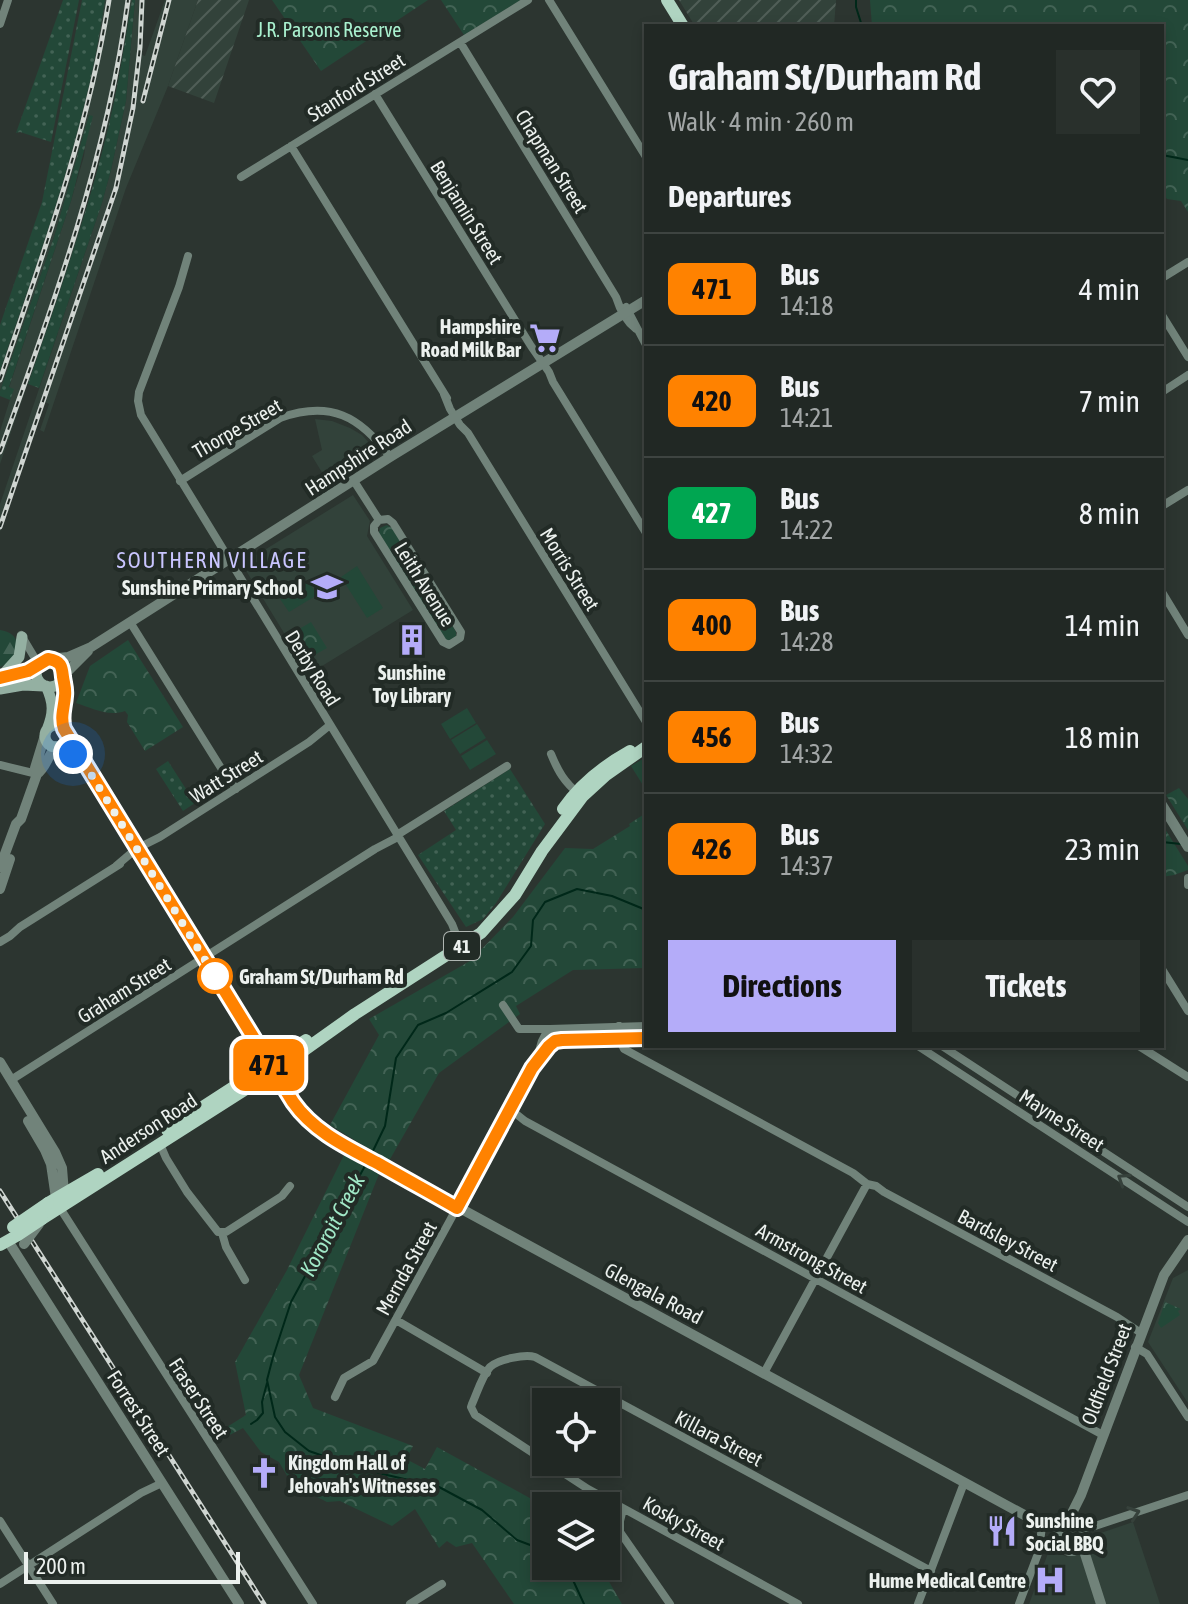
<!DOCTYPE html>
<html lang="en">
<head>
<meta charset="utf-8">
<style>
  :root { --surface:#212824; --page:#29302c; --text:#f1f3f6; --muted:#a2a6a6; --line:#3e4441; --accent:#b4acf9 }
  body { margin:0; font-family:"Asap Condensed",sans-serif; background:var(--page); color:var(--text); height:100vh; display:flex; flex-direction:column; font-size:30px; white-space:nowrap }
  * { box-sizing:border-box; margin:0 }
  p { font-size:26px; color:var(--muted) }
  .icon { flex:none; width:44px; height:44px; fill:none; stroke:currentColor; stroke-width:2; stroke-linecap:round; stroke-linejoin:round }
  .map { position:relative; flex:1; overflow:hidden }
  .drawer { position:absolute; left:644px; top:24px; width:520px; height:1024px; display:flex; flex-direction:column; background:var(--surface); border-radius:0px; box-shadow:0 4px 12px #0003,0 0 0 2px var(--line) }
  .drawer>* { flex:none }
  .badge { padding:0 16px; border-radius:12px; font-size:28px; line-height:52px }
  .buttons { position:absolute; left:532px; top:1388px; display:grid; gap:16px }
  .buttons a { display:grid; place-items:center; width:88px; height:88px; border-radius:0px; background:var(--surface); box-shadow:0 4px 12px #0003,0 0 0 2px var(--line); font-size:40px }
  .scale { position:absolute; left:24px; bottom:20px; width:216px; box-sizing:border-box; padding-left:8px; border:4px solid #ecf1ee; border-top:0; font-size:22px; line-height:28px; white-space:nowrap; color:#ecf1ee; -webkit-text-stroke:6px #222b26; paint-order:stroke }
  .you { position:absolute; width:40px; height:40px; margin:-20px; border:6px solid #fff; border-radius:50%; background:#1a73e8; box-shadow:0 0 0 12px #1a73e833 }
  .map>.badge { position:absolute; translate:-50% -50%; box-shadow:0 0 0 4px #fff }
  h2 { padding:0 24px; font-size:30px; line-height:72px }
  .round { display:grid; place-items:center; flex:none; width:84px; height:84px; border-radius:0px; background:var(--page) }
  .head { display:flex; align-items:center; justify-content:space-between; height:136px; padding:0 24px }
  h1 { font-size:38px; font-weight:700; line-height:60px }
  .button { display:flex; gap:16px; margin-top:auto; padding:16px 24px }
  .button a { flex:1; height:92px; border-radius:0px; background:var(--accent); color:#111; font-size:32px; font-weight:700; line-height:92px; text-align:center }
  .button a+a { background:var(--page); color:var(--text) }
  ul { padding:0; list-style:none }
  li { display:flex; align-items:center; gap:24px; height:112px; padding:0 24px; border-top:2px solid var(--line) }
  li div { flex:1 }
  li b { display:block; font-size:30px }
  li em { font-style:normal }
  li .badge { min-width:88px; font-weight:700; text-align:center }
  .map>svg:first-child { display:block }
  .built { fill:#32423a }
  .industrial { fill:url(#industrial-furrows) }
  .grass { fill:url(#grass-dots) }
  .forest { fill:url(#forest-firs) }
  .park { fill:url(#park-crowns) }
  .pitch { fill:#234838 }
  .lines { fill:none; stroke-linecap:round; stroke-linejoin:round }
  .stream { stroke:#002819; stroke-width:2 }
  .minor { stroke:#71837a; stroke-width:8 }
  .tertiary { stroke:#71837a; stroke-width:10 }
  .secondary { stroke:#94b0a2; stroke-width:11 }
  .primary { stroke:#afd4c1; stroke-width:12 }
  .rail-casing { stroke:#cfd5d1; stroke-width:5 }
  .rail { stroke:#222b26; stroke-width:2; stroke-dasharray:6; stroke-linecap:butt }
  .tertiary-bridge { stroke:#71837a; stroke-width:10 }
  .primary-bridge { stroke:#afd4c1; stroke-width:12 }
  .oneway { stroke:#36413b }
  .line-casing { stroke:#fff; stroke-width:18 }
  .line { stroke:#ff8200; stroke-width:12 }
  .walk { stroke:#ecf1ee; stroke-width:8; stroke-dasharray:0 14.4 }
  .stop-dot { fill:#fff; stroke:#ff8200; stroke-width:4 }
  .labels { text-anchor:middle; dominant-baseline:central; stroke-width:8; stroke-linejoin:round; paint-order:stroke }
  .shield { fill:#222b26; stroke:#afb6b2; stroke-width:2 }
  .shield-label { font-size:18px; font-weight:bold; fill:#ecf1ee }
  .park-label { font-size:20px; fill:#a9f1cf; stroke:#222b26 }
  .street-label { font-size:20px; fill:#ecf1ee; stroke:#222b26 }
  .poi-label { font-size:20px; font-weight:bold; fill:#ecf1ee; stroke:#222b26; text-anchor:end }
  .stop-label { font-size:20px; font-weight:bold; fill:#ecf1ee; stroke:#222b26; text-anchor:start }
  .neighbourhood-label { font-size:22px; letter-spacing:2px; fill:#c9c5ff; stroke:#222b26 }
  .water-label { font-size:22px; font-style:italic; fill:#a1e8c7; stroke:#222b26 }
</style>
</head>
<body>
<div class="map">
<svg width="1188" height="1604" viewBox="0 0 1188 1604">
  <defs>
    <pattern id="industrial-furrows" width="10" height="10" patternUnits="userSpaceOnUse" patternTransform="scale(2)"><rect width="10" height="10" fill="#32423a"/><path d="M-1 1l2-2M0 10L10 0M9 11l2-2" fill="none" stroke="#505e57"/></pattern>
    <pattern id="grass-dots" width="8" height="8" patternUnits="userSpaceOnUse" patternTransform="scale(2)"><rect width="8" height="8" fill="#234838"/><path d="M2 2h.1M6 6h.1" fill="none" stroke="#436355" stroke-width="1.8" stroke-linecap="round"/></pattern>
    <pattern id="forest-firs" width="22" height="20" patternUnits="userSpaceOnUse" patternTransform="scale(2)"><rect width="22" height="20" fill="#234838"/><path d="M5 1l3.5 6h-7zM16 11l3.5 6h-7z" fill="#436355"/></pattern>
    <pattern id="park-crowns" width="20" height="18" patternUnits="userSpaceOnUse" patternTransform="scale(2)"><rect width="20" height="18" fill="#234838"/><path d="M2 6a3 3 0 1 1 6 0M12 15a3 3 0 1 1 6 0" fill="none" stroke="#436355"/></pattern>
  </defs>
  <rect width="100%" height="100%" fill="#2c3530"/>
  <!-- built -->
  <path class="built" d="M105,0H132L110,119L75,246L0,464V431L13,390L9,388L71,201L84,156L89,115L54,237L0,391V371L54,213L74,143L91,73Z
    M135,0H145L142,55L145,56L165,0H198L168,86L126,188L44,432L40,430L49,404L45,402L0,532V504L102,203L111,170L126,101Z
    M315,419L332,421L350,428L362,435L378,453L329,484L312,456L322,450Z
    M353,495L370,521L367,536L413,610L309,674L242,564Z
    M1188,1270V1403L1148,1342L1173,1278Z
    M1133,1522L1160,1604H1029L1050,1548L1067,1557L1068,1554L1082,1548L1089,1537Z"/>
  <!-- industrial -->
  <path class="industrial" d="M198,0H249L214,103L168,86Z
    M679,0H836L834,26H695Z"/>
  <!-- grass -->
  <path class="grass" d="M63,0H79L51,142L20,132L16,133Z
    M82,0H105C99,38 92,77 82,114C60,201 29,286 0,371V325L42,202Z
    M132,0H135L126,101L111,170L102,203L39,388L28,384C58,297 89,210 110,120C119,81 125,40 132,0Z
    M89,115L93,116L71,201L9,387L14,389L10,400L0,396V391L54,237Z
    M168,761L195,803L183,811L156,769Z
    M510,769L545,824L496,903L483,919L466,927L418,855L456,830L444,811Z"/>
  <!-- forest -->
  <path class="forest" d="M0,630C10,632 16,635 18,646L10,662L0,667Z"/>
  <!-- park -->
  <path class="park" d="M272,0H428L321,71Z
    M441,0H521L464,35Z
    M870,0H1188V212L1181,201L1167,199L1162,192V26H872Z
    M387,525L392,528L456,632V637L453,640L446,641L379,533L380,528Z
    M311,622L327,648L304,661L289,635Z
    M128,640L183,727L145,751L127,722L128,715L125,711C108,717 92,708 76,703L90,666Z
    M646,757V790L631,766Z
    M1179,788L1188,799V830L1166,795Z
    M646,813V968L573,970L516,1006L520,1014L439,1073L389,1161L330,1125L379,1035L369,1019L470,961L513,917L565,848L593,849L630,826L629,824Z
    M1162,824L1188,866V870L1174,875L1162,877Z
    M344,1155L379,1174L299,1375L313,1408L413,1446L406,1459L425,1469L437,1447L546,1507V1566H600L622,1604H514L472,1543L456,1547L447,1541L439,1548L415,1509L392,1526L340,1501L327,1502L292,1484L279,1462L261,1452L243,1428L222,1439L219,1432L246,1415L235,1362L287,1270Z
    M1165,1302L1181,1309L1178,1311L1180,1315L1161,1328L1158,1323Z"/>
  <!-- pitch -->
  <path class="pitch" d="M357,566L383,608L367,618L341,577Z
    M308,581L317,595L289,612L280,599Z
    M467,708L476,723L450,739L441,724Z
    M477,724L486,738L460,754L451,740Z
    M487,740L496,754L470,770L461,756Z"/>
  <g class="lines">
    <!-- stream -->
    <path class="stream" d="M856,0V7L862,26
      M1162,155L1188,160
      M1162,842L1181,844
      M371,1155L385,1126L396,1058L418,1025L446,1013L512,972L531,946L533,920L545,902L577,889L612,896L646,910
      M366,1164L291,1302L273,1357L267,1380L275,1417L285,1432L309,1451L361,1469L439,1487L482,1510L517,1540L546,1551
      M251,1424L257,1420L263,1413L262,1402L267,1383
      M561,1566L572,1578L584,1604"/>
    <!-- minor -->
    <path class="minor" d="M549,0L646,157
      M0,24L8,0
      M460,42L616,297C620,310 626,321 636,329
      M375,94L531,346L549,372L553,382L646,533
      M291,146L447,398
      M241,177L528,0
      M188,256L179,287L139,392L138,401L141,415L452,924L461,947
      M1162,278L1188,262
      M626,307L646,345
      M1162,315L1188,357
      M1162,392L1188,375
      M444,394L450,409L460,425L468,433L646,722
      M180,481L280,418C330,400 360,416 390,457
      M354,481L379,520
      M1162,506L1188,490
      M388,519L393,523L461,632L460,638L449,645L443,642L374,532V526L379,520Z
      M1162,592L1188,635
      M130,622L221,768L236,789
      M21,635L39,665
      M551,754C558,771 564,782 579,794
      M0,765L37,774
      M397,835L507,766
      M116,866L136,849L160,837L309,742L330,725
      M1188,878V885
      M0,942L10,936L20,927L120,864
      M1162,969L1188,1011
      M503,1005L519,1029H549
      M619,1026V1039L624,1049L853,1173L867,1184L876,1186L884,1192L1117,1317L1141,1333
      M918,1046L1188,1222
      M942,1046L1188,1207
      M1139,1046L1188,1077
      M539,1057C539,1045 542,1037 550,1029L646,1026
      M11,1080L375,849L398,837
      M510,1109L525,1121L1103,1435
      M160,1144L166,1158L187,1192L218,1232H226L282,1196L290,1186
      M60,1208L313,1604
      M222,1233L226,1247L245,1280
      M396,1320L487,1373
      M1135,1347L1147,1354L1188,1417
      M764,1373L867,1184
      M335,1397L344,1378L373,1361L539,1058L555,1041L562,1040L646,1038
      M623,1509L620,1521V1532L670,1604
      M0,1521L53,1604
      M1080,1531L1188,1495
      M1039,1550L1046,1543L1056,1540
      M0,1584L141,1493L162,1483
      M410,1604L442,1584
      M798,1604L588,1489L475,1415L471,1407L472,1404C477,1393 482,1376 490,1367C499,1359 525,1354 535,1357L931,1571
      M918,1604L964,1483
      M1019,1604L1039,1551L1042,1526"/>
    <!-- tertiary -->
    <path class="tertiary" d="M50,659L68,657L91,647L390,457L646,300
      M64,675L88,651
      M37,774L35,768L46,732
      M1162,805L1188,847
      M0,867L16,824L21,819L37,774C46,768 48,755 56,746
      M0,889L10,859
      M0,1062L55,1152L62,1168L64,1193
      M273,1071C296,1106 304,1122 342,1144L1039,1523L1063,1529
      M28,1121L45,1150L51,1164L56,1198
      M8,1241L239,1604
      M1059 1539a12 12 0 1 1 24 0a12 12 0 1 1-24 0Z
      M1064,1529L1081,1495L1164,1275L1188,1240
      M1082,1541L1085,1554L1101,1604"/>
    <!-- secondary -->
    <path class="secondary" d="M36 673a14 14 0 1 1 28 0a14 14 0 1 1-28 0Z
      M63,677C68,695 58,712 64,729
      M0,678L19,657L22,637
      M1,678L21,674L38,667
      M46,686C54,703 54,713 47,730
      M0,689L23,685L44,686
      M45 736a11 11 0 1 1 22 0a11 11 0 1 1-22 0Z
      M65,731L273,1071"/>
    <!-- primary -->
    <path class="primary" d="M667,0L683,26
      M563,809C581,783 603,766 630,751
      M167,1130L306,1040
      M48,1203L98,1174
      M42,1219L282,1066L355,1014L481,933L515,895L542,851L583,796L606,775L646,747
      M0,1245L18,1235"/>
    <defs>
      <path id="rail" d="M143,101L169,0
        M0,380C43,255 88,131 109,0
        M0,452C53,306 108,155 128,0
        M0,527L116,188L133,108L140,47L142,0
        M0,1191L264,1604"/>
    </defs>
    <!-- rail casing -->
    <use href="#rail" class="rail-casing"/>
    <!-- rail -->
    <use href="#rail" class="rail"/>
    <!-- tertiary-bridge -->
    <path class="tertiary-bridge" d="M24,1244L39,1224"/>
    <!-- primary-bridge -->
    <path class="primary-bridge" d="M13,1227L48,1203
      M18,1235L42,1219"/>
  </g>
  <!-- one-way arrows -->
  <defs><path id="oneway-chevron" d="M-2-3.5L2.5 0L-2 3.5" fill="none" stroke-width="1.6" stroke-linecap="round" stroke-linejoin="round" transform="scale(2)"/></defs>
  <g class="oneway">
    <use href="#oneway-chevron" transform="translate(1123 1179) rotate(-147)"/>
    <use href="#oneway-chevron" transform="translate(1134 1513) rotate(-19)"/>
  </g>
  <g class="lines">
    <defs>
      <path id="line" d="M0,678L28,671L48,659C61,661 62,666 63,677C64,684 66,689 65,696C64,709 60,717 64,729L293,1102C314,1132 347,1147 379,1164C405,1179 431,1193 457,1208L532,1068L549,1046L555,1041L562,1040L646,1038"/>
    </defs>
    <!-- line casing -->
    <use href="#line" class="line-casing"/>
    <!-- line -->
    <use href="#line" class="line"/>
    <!-- walk -->
    <path class="walk" d="M73,754L89,771L218,981L215,976"/>
  </g>
  <!-- icons -->
  <defs>
    <symbol id="supermarket-bare" viewBox="-9 -9 18 18"><path d="M-6-5.5h2.5l.6 2H6L4.5 2H-2.5L-4.4-4H-6ZM-1.5 3.2a1.3 1.3 0 1 0 .1 0ZM3 3.2a1.3 1.3 0 1 0 .1 0Z" fill="#b4acf9" stroke="#222b26" stroke-width="2.5" paint-order="stroke"/></symbol>
    <symbol id="school-bare" viewBox="-9 -9 18 18"><path d="M0-5L7-2L0 1L-7-2ZM-4 1L0 2.5L4 1V4Q0 6-4 4Z" fill="#b4acf9" stroke="#222b26" stroke-width="2.5" paint-order="stroke"/></symbol>
    <symbol id="building-bare" viewBox="-9 -9 18 18"><path d="M-4-6H4V6H1V3H-1V6H-4ZM-2.5-4.3h1.7v1.8h-1.7ZM.8-4.3h1.7v1.8H.8ZM-2.5-1h1.7V.8h-1.7ZM.8-1h1.7V.8H.8Z" fill="#b4acf9" stroke="#222b26" stroke-width="2.5" paint-order="stroke"/></symbol>
    <symbol id="church-bare" viewBox="-9 -9 18 18"><path d="M-1.2-6h2.4v3.5h3.3v2.4h-3.3V6h-2.4V-.1h-3.3v-2.4h3.3Z" fill="#b4acf9" stroke="#222b26" stroke-width="2.5" paint-order="stroke"/></symbol>
    <symbol id="restaurant-bare" viewBox="-9 -9 18 18"><path d="M-5-6h1v4h1v-4h1v4h1v-4h1v5L-1.5 .5V6h-2V.5L-5-1ZM5-6V6H3V1.5H1.5Q1.5-4 5-6Z" fill="#b4acf9" stroke="#222b26" stroke-width="2.5" paint-order="stroke"/></symbol>
    <symbol id="hospital-bare" viewBox="-9 -9 18 18"><path d="M-5-5h3v3.5h4V-5h3V5h-3V1.5h-4V5h-3Z" fill="#b4acf9" stroke="#222b26" stroke-width="2.5" paint-order="stroke"/></symbol>
  </defs>
  <g fill-rule="evenodd">
    <use href="#supermarket-bare" x="523" y="316" width="44" height="44"/>
    <use href="#school-bare" x="305" y="565" width="44" height="44"/>
    <use href="#building-bare" x="390" y="618" width="44" height="44"/>
    <use href="#church-bare" x="242" y="1451" width="44" height="44"/>
    <use href="#restaurant-bare" x="980" y="1509" width="44" height="44"/>
    <use href="#hospital-bare" x="1028" y="1558" width="44" height="44"/>
  </g>
  <!-- markers -->
  <circle class="stop-dot" cx="215" cy="976" r="16"/>
  <g class="labels">
    <!-- shield labels -->
    <rect class="shield" x="444" y="932" width="36" height="28" rx="6"/>
    <g class="shield-label">
      <text x="462" y="946">41</text>
    </g>
    <!-- park labels -->
    <g class="park-label">
      <text x="329" y="29">J.R. Parsons Reserve</text>
    </g>
    <!-- street labels -->
    <g class="street-label">
      <text transform="translate(356 87) rotate(-32)">Stanford Street</text>
      <text transform="translate(552 161) rotate(58)">Chapman Street</text>
      <text transform="translate(467 212) rotate(58)">Benjamin Street</text>
      <text transform="translate(237 428) rotate(-30)">Thorpe Street</text>
      <text transform="translate(358 457) rotate(-33)">Hampshire Road</text>
      <text transform="translate(570 569) rotate(58)">Morris Street</text>
      <text transform="translate(425 584) rotate(58)">Leith Avenue</text>
      <text transform="translate(313 668) rotate(58)">Derby Road</text>
      <text transform="translate(226 776) rotate(-32)">Watt Street</text>
      <text transform="translate(124 990) rotate(-32)">Graham Street</text>
      <text transform="translate(1062 1120) rotate(33)">Mayne Street</text>
      <text transform="translate(148 1128) rotate(-33)">Anderson Road</text>
      <text transform="translate(1008 1240) rotate(28)">Bardsley Street</text>
      <text transform="translate(812 1258) rotate(29)">Armstrong Street</text>
      <text transform="translate(406 1268) rotate(-61)">Mernda Street</text>
      <text transform="translate(654 1293) rotate(28)">Glengala Road</text>
      <text transform="translate(1106 1374) rotate(-69)">Oldfield Street</text>
      <text transform="translate(199 1398) rotate(57)">Fraser Street</text>
      <text transform="translate(139 1413) rotate(57)">Forrest Street</text>
      <text transform="translate(719 1438) rotate(28)">Killara Street</text>
      <text transform="translate(684 1523) rotate(29)">Kosky Street</text>
    </g>
    <!-- poi labels -->
    <g class="poi-label">
      <text x="521" y="326">Hampshire<tspan x="521" dy="23">Road Milk Bar</tspan></text>
      <text x="303" y="587">Sunshine Primary School</text>
      <text x="412" y="672" text-anchor="middle">Sunshine<tspan x="412" dy="23">Toy Library</tspan></text>
      <text x="288" y="1462" text-anchor="start">Kingdom Hall of<tspan x="288" dy="23">Jehovah's Witnesses</tspan></text>
      <text x="1026" y="1520" text-anchor="start">Sunshine<tspan x="1026" dy="23">Social BBQ</tspan></text>
      <text x="1026" y="1580">Hume Medical Centre</text>
    </g>
    <!-- stop labels -->
    <g class="stop-label">
      <text x="239" y="976">Graham St/Durham Rd</text>
    </g>
    <!-- neighbourhood labels -->
    <g class="neighbourhood-label">
      <text x="212" y="560">SOUTHERN VILLAGE</text>
    </g>
    <!-- water labels -->
    <g class="water-label">
      <text transform="translate(332 1225) rotate(-62)">Kororoit Creek</text>
    </g>
  </g>
</svg>
<div class="buttons">
<a><svg class="icon" aria-label="locate" viewBox="0 0 24 24"><circle cx="12" cy="12" r="6"/><path d="M12 2v4M12 18v4M2 12h4M18 12h4"/></svg></a>
<a><svg class="icon" aria-label="layers" viewBox="0 0 24 24"><path d="M12 4l9 5-9 5-9-5zM3 14l9 5 9-5"/></svg></a>
</div>
<div class="scale">200 m</div>
<div class="you" style="left:73px;top:754px"></div>
<b class="badge" style="left:269px;top:1065px;background:#ff8200;color:#111">471</b>
<section class="drawer">
<div class="head"><div><h1>Graham St/Durham Rd</h1><p>Walk · 4 min · 260 m</p></div><a class="round"><svg class="icon" aria-label="heart" viewBox="0 0 24 24"><path d="M12 20l-8-8c-3-5 5-10 8-4 3-6 11-1 8 4z"/></svg></a></div>
<h2>Departures</h2>
<ul>
<li><span class="badge" style="background:#ff8200;color:#111">471</span><div><b>Bus</b><p>14:18</p></div><em>4 min</em></li>
<li><span class="badge" style="background:#ff8200;color:#111">420</span><div><b>Bus</b><p>14:21</p></div><em>7 min</em></li>
<li><span class="badge" style="background:#00a651;color:#fff">427</span><div><b>Bus</b><p>14:22</p></div><em>8 min</em></li>
<li><span class="badge" style="background:#ff8200;color:#111">400</span><div><b>Bus</b><p>14:28</p></div><em>14 min</em></li>
<li><span class="badge" style="background:#ff8200;color:#111">456</span><div><b>Bus</b><p>14:32</p></div><em>18 min</em></li>
<li><span class="badge" style="background:#ff8200;color:#111">426</span><div><b>Bus</b><p>14:37</p></div><em>23 min</em></li>
</ul>
<div class="button"><a>Directions</a><a>Tickets</a></div>
</section>
</div>
</body>
</html>
